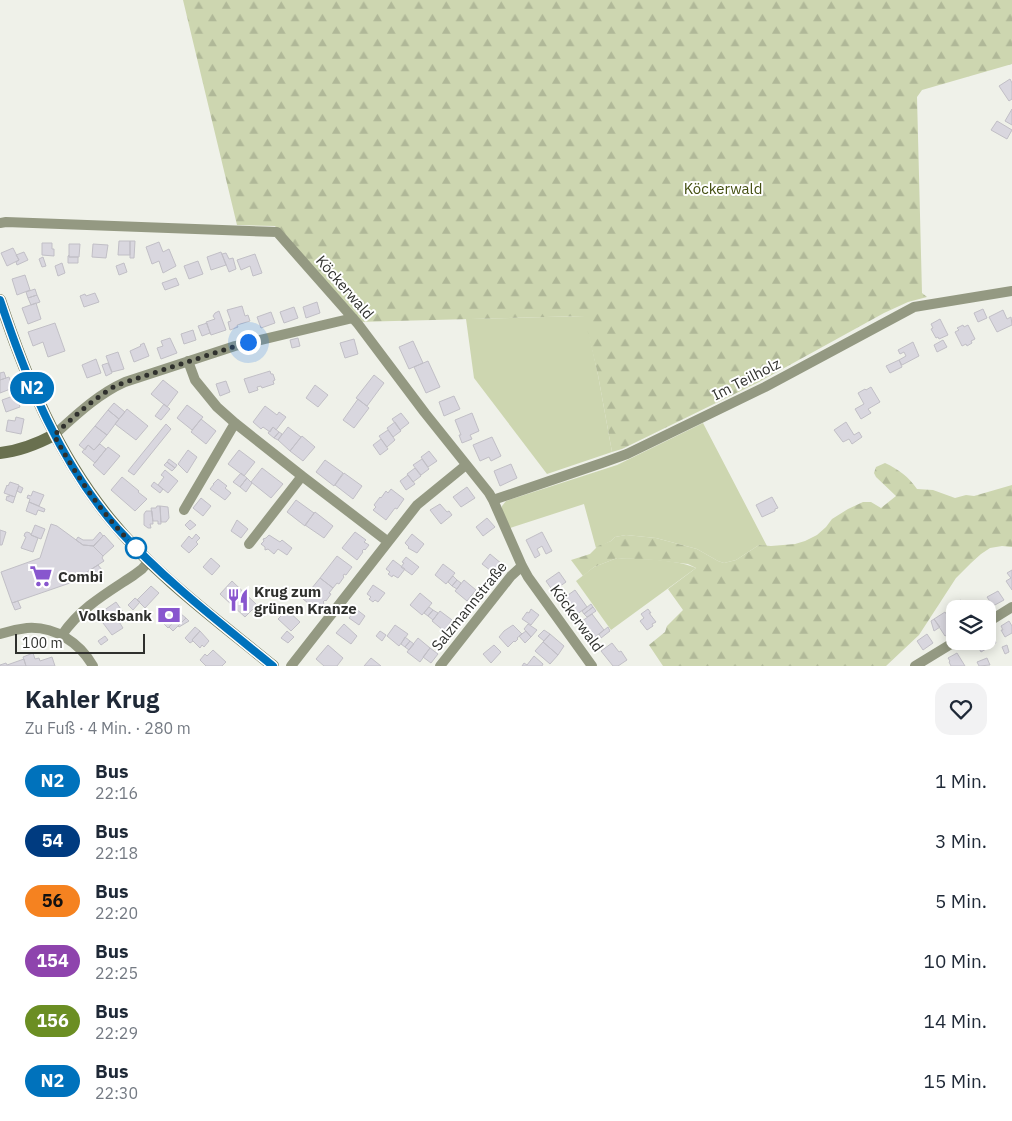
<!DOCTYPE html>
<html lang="de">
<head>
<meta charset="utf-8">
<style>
  :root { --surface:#fff; --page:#f2f2f3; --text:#1f2937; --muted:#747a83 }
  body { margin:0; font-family:"IBM Plex Sans",sans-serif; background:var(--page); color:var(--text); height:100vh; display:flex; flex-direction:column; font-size:19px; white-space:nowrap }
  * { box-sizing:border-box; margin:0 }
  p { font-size:16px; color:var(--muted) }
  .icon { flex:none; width:28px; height:28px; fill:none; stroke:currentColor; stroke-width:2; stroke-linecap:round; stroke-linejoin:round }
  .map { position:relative; height:666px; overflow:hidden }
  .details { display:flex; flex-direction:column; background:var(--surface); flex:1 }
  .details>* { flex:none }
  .badge { padding:0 10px; border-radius:16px; font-size:18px; line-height:32px }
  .buttons { position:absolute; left:946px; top:600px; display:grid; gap:10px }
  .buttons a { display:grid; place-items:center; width:50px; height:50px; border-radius:10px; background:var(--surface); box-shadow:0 2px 12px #0003; font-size:25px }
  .scale { position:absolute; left:15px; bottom:12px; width:130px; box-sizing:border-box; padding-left:5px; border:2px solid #2f302d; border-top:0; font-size:14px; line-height:18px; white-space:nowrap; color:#2f302d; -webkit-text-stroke:4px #fff; paint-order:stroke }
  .you { position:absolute; width:25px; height:25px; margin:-12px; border:4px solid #fff; border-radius:50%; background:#1a73e8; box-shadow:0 0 0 8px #1a73e833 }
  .map>.badge { position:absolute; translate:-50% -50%; box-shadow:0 0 0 2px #fff }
  .round { display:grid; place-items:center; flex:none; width:52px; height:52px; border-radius:15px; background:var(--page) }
  .overview { display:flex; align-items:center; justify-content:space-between; height:85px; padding:0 25px }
  h1 { font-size:24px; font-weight:700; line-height:38px }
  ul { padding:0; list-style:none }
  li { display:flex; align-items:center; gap:15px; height:60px; padding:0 25px }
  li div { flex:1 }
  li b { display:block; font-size:19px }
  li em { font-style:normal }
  li .badge { min-width:55px; font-weight:700; text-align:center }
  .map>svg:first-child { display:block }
  .green { fill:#cdd6b0 }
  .forest { fill:url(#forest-firs) }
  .building { fill:#d9d7df; stroke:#c1bfc6 }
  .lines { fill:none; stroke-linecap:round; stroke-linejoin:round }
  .street { stroke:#949982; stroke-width:10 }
  .secondary { stroke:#69704f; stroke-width:12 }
  .line-casing { stroke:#fff; stroke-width:11 }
  .line { stroke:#0072bc; stroke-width:8 }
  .walk { stroke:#2f302d; stroke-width:5; stroke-dasharray:0 9 }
  .stop-dot { fill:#fff; stroke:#0072bc; stroke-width:2.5 }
  .labels { text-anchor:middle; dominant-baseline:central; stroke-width:4; stroke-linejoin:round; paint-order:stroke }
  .park-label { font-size:15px; fill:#444f11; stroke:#fff }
  .street-label { font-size:15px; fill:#2f302d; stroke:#fff }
  .poi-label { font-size:15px; font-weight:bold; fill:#2f302d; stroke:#fff; text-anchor:start }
</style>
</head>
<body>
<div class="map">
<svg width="1012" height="666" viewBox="0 0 1012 666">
  <defs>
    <pattern id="forest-firs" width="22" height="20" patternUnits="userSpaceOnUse" patternTransform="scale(1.25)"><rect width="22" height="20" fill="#cdd6b0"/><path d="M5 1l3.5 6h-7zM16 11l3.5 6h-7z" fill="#b0b898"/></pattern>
  </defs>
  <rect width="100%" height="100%" fill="#eff1e9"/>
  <!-- green -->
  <path class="green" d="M585,316L598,375L612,452L547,474L474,378L466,319Z
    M703,423L767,546L759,545L736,560L724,563L718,561L697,549L656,538L626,535L615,537L611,541L596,548L584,504L510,528L502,510V506L506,501L617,465Z
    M617,558C641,559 675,559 696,568L611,630L576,581L594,567Z"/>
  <!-- forest -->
  <path class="forest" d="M183,0H1012V64L922,90L917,97L922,293L927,297L908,302L884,313L759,382L622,449L612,452L598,375L584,316L356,322L275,226L237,225Z
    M885,463C898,469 909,477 917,489L933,490L955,498L966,495L974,496L1012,485V547L1002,546L990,548L981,554L971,563L956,578L919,635L886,666H663L649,645L665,632L667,626L683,610L668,589L696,568L688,564L654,560L617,558L594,567L583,576L571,560L590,554L598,546L611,541L615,537L626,535L656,538L697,549L718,561L724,563L736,560L759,545L771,546L795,544L805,541L817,535L826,527L832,519L848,509L863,502H871L881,508L896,496L876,477L874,473L876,467Z"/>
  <!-- building -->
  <path class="building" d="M1010,79L1012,83V99L1009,101L999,86Z
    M1012,109V125L1005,121Z
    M997,121L1012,130L1007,139L991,130Z
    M119,241H130V255H118Z
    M130,241H135L134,258H130Z
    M159,242L163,252L169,249L176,266L163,273L159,261L152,264L146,247Z
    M42,243H52V249H54V256L42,255Z
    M69,244H80L79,257H69Z
    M93,244L108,245L106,258L92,257Z
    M13,248L19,260L7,266L1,253Z
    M24,252L28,260L17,265L16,262L19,260L16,255Z
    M221,252L226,265L211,270L207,257Z
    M226,253L229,259L233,258L236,269L229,272L222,254Z
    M255,254L262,273L253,276L250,266L241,270L237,260Z
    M69,255V257H78V263H68V256Z
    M43,257L46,266L42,267L39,259Z
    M198,261L203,274L189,279L184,266Z
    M62,263L65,273L58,276L55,266Z
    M124,263L127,272L119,275L116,266Z
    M25,275L30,290L17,295L12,279Z
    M176,278L179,285L165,290L162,283Z
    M35,289L37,295L28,298L26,292Z
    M95,293L99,302L84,307L80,296L85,294L86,296Z
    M37,295L40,302L31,305L28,298Z
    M317,302L320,313L306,318L303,307Z
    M36,303L41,319L28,324L22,308Z
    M242,306L245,316L248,315L250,321L237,325L238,327L230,330L228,322L231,321L227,310Z
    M294,307L298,318L284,323L280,312Z
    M983,309L987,318L978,322L974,313Z
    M1003,310L1007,319L1011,317L1012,325L997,332L989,317Z
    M219,311L226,330L211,335L206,322L215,319L213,316L215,313Z
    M271,312L275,323L261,328L257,317Z
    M940,319L948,335L939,339L938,337L936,338L931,329L933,328L931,324Z
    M55,323L65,351L48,357L43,342L33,346L28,332Z
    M207,323L210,333L202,336L198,326Z
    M963,325L964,327L968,325L975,339L971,341L972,343L967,346L966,344L962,346L955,332L959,330L957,328Z
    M193,330L196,340L184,344L181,334Z
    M170,338L177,353L161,359L157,348L163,346L161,341Z
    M298,338L300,346L292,348L290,340Z
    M354,339L358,354L345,358L340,343Z
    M943,340L947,347L937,352L934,345Z
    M413,341L423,363L409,369L399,347Z
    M913,342L919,356L902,365L899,360L906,356L904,352L900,354L898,350Z
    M144,343L149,356L134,362L130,351L141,346L140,345Z
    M118,352L124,369L112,372L106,356Z
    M96,359L101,373L87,378L82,365Z
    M899,360L902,367L890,373L886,366Z
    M428,361L440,387L426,393L414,367Z
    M108,363L112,373L106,376L102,365Z
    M270,371L271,374H273L275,380L273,381L274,384L262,388L261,386L257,387L258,390L249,393L244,379Z
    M4,372L6,378L0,380V373Z
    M374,375L384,383L367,406L356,398Z
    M9,377L13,388L0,393V380Z
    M163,380L178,392L167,407L151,394Z
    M226,381L230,392L220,396L216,384Z
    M315,385L328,395L318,407L306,398Z
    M871,387L880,402L868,409L871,413L861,419L855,409L864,404L858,393L865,389L866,390Z
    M16,395L20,407L6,412L2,400Z
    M454,396L460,409L444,416L439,402Z
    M358,399L369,408L354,428L343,420Z
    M114,403L125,412L119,419L108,410Z
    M164,404L170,409L161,420L155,416Z
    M187,405L203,417L192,430L177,418Z
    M265,406L277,415L279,412L286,417L276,430L273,427L270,432L263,427L261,429L253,422Z
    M127,409L148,426L136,440L115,424Z
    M108,410L119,419L107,435L95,426Z
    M401,413L409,423L400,430L392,419Z
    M472,413L479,431L470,435L472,439L462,443L459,435H461L455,420Z
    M16,417L24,419L21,434L6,431L8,420L15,421Z
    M201,419L216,431L206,444L191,432Z
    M395,422L401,431L393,437L387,428Z
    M846,422L854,435L859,432L862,437L852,444L849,439L843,442L834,430Z
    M166,424L171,429L134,475L128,471Z
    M95,426L107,435L94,450L88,445L85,450L79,445Z
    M273,427L279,432L274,438L268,433Z
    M288,427L301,437L290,451L278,440Z
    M388,430L395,440L387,447L379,436Z
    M279,432L282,434L278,440L274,438Z
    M302,436L315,447L303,461L290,451Z
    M492,437L501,456L491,461L489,457L480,461L473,445Z
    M381,439L388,449L380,455L373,445Z
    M100,444L106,449L95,463L82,452L88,445L94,450Z
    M108,447L120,456L104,475L93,465Z
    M188,450L197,457L187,473L178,464Z
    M239,450L255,462L244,476L228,464Z
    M429,451L437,461L428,467L421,457Z
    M169,459L177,465L175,468L167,462Z
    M422,459L429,469L421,475L413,465Z
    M325,460L343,473L334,486L316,472Z
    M167,462L175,468L172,471L164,465Z
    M511,464L517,478L500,486L494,471Z
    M262,468L283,484L271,498L251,482Z
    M415,468L421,476L413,482L407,474Z
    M165,470L178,481L168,493L158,485L164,477L161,475Z
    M241,473L247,478L240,487L233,482Z
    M344,473L362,486L353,499L335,485Z
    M408,475L415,484L406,490L400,481Z
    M122,477L139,491L138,492L147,499L135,511L111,490Z
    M247,478L252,483L246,492L240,487Z
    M218,479L227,486L225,488L231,493L225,500L210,489L214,484H213Z
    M10,482L19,485L15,497L4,493L7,485L8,486Z
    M154,482L163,489L160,493L151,486Z
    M19,486L23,488L21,493L17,491Z
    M467,487L475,498L461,507L453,497Z
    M391,489L404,499L397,509L395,508L386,520L373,510L376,507L374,505L380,497L381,498L386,491L388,493Z
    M33,491L44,495L39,506L29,502L30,499L27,498L28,495L31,496Z
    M9,495L15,497L13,503L6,500L7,496L9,497Z
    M772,497L778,508L775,509V511L762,517L756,505Z
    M201,498L211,506L203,516L193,508Z
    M296,500L314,513L305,526L287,512Z
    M29,502L45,509L44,512L38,510L36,515L26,511Z
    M440,504L447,512L449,511L452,515L441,524L430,510Z
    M157,506H160L161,524H158V521H153L151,508H156Z
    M160,506L168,507L169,518L166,522H161Z
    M146,511H152L153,524H150L151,528H148L144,525V514Z
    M315,512L333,526L324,538L305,525Z
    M487,518L495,527L483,536L476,527Z
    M190,520L196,525L190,530L185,525Z
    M237,520L248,529L241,538L231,531Z
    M51,524L57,526L83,545L94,546H93L103,556L102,558L104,561L70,583L12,603L1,572L40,558Z
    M35,525L45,529L41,539L31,535Z
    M0,530L6,532L2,545H0Z
    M27,532L30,533L31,535L38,538L33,552L21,548L26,537L24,536L25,533Z
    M100,532L103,536L94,546L83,545L76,540L78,537L83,540H93Z
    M355,532L366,540L364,542L369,545L365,550L364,549L362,551L363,552L357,560L342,548Z
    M542,532L552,551L546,554L542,546L537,549L540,555L535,558L526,540Z
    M196,534L200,538L196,542L198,544L189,553L181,546L189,536L192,539Z
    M412,534L424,544L417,553L408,548L409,547L405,543Z
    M104,535L114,546L103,556L93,546Z
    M269,535L280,542L282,540L292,548L287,555L278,549L274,554L268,549L265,550V547L261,544L264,541L263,539L266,538Z
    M490,554L502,564L498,571L495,574L482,564Z
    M337,556L352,567L346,575L344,574L343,576L344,577L339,584L337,583L333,588L320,578Z
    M406,557L419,567L412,575L401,567L404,563L402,562Z
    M211,558L220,566L212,575L203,567Z
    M393,560L405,569L398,578L393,575L392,577L388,574L390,572L386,569Z
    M443,564L455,573L446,584L435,575Z
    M98,565L102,570L81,583L78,578Z
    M1012,570V590L1006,581L1011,578L1007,573Z
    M559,572L566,582L553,591L546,581Z
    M453,576L457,580L452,586L448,582Z
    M320,578L333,588L329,593L331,594L326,601L325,600L323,602L324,603L318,611L303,599Z
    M457,580L461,583L457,589L452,586Z
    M464,580L476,590L467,601L455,591Z
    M232,581L257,605L245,617L220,594Z
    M373,585L385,593L378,602L375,600L373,602L369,599L371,597L367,594Z
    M151,586L159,593L145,608L137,600Z
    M575,590L587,607L573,617L561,600Z
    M478,591L485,596L480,602L473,597Z
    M998,591L1004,600L993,606L987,597Z
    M420,593L432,603L422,615L410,605Z
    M135,598L140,602L133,610L128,605Z
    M961,600L964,608L959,609L956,603Z
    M18,601L21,608L15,610L12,603Z
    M116,602L123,612L116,617L123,628L112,635L97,615Z
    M975,603L978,609H966Z
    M591,604L593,607L584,614L582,611Z
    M173,606L177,610L165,623L160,619Z
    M429,607L433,610L428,616L424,613Z
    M593,607L596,611L587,617L584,614Z
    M356,609L365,616L359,625L349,618Z
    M531,609L539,615L531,625L522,619L527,612L529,613Z
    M648,609L651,613H649L656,622L652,624L653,626L647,630L640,621L644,618L641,614Z
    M177,610L182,614L168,628L164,624Z
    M287,610L300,622L291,631L278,619Z
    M433,610L438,613L433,620L428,616Z
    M440,611L452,620L444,631L432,621Z
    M945,612L955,628L951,630L952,632L945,636L934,619Z
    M181,614L186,618L173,631L169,627Z
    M592,614L604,630L590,641L578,624Z
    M186,618L189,621L179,627L178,626Z
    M934,619L940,627L934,631L931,621Z
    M1009,621L1012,626V633L1005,637L1001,630H1003L1001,626Z
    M344,624L357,636L351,644L336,633Z
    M528,624L537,630L531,637L524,629Z
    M395,625L408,634L399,646L387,636Z
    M513,625L522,634L517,638L518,639L515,642L514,641L508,647L499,637L504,631Z
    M195,627L200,631L192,640L193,641L190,643L185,638Z
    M608,627L610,631L601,638L599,634Z
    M544,630L550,634L544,641L538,636Z
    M200,631L209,641L204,647L202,645L200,648L192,640Z
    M287,631L294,637L288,643L281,638Z
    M380,631L386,635L382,641L376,636Z
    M526,631L531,637L525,643L519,636Z
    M990,633L996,643L991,646L987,641L988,634Z
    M550,634L564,646L558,655L543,642Z
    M927,634L933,643L923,650L917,641Z
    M105,636L108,640L101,645L98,641Z
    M405,637L410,641L405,647L401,644Z
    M418,638L430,648L420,662L407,652Z
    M410,641L414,644L409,650L405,647Z
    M976,641H987L991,646L981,652L977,645L978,644Z
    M543,642L558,655L550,664L535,651Z
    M612,643L619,652L621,651L627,660L618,666H613L601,651Z
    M328,645L343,658L337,666H324L316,659Z
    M494,645L501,652L491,663L483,654Z
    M1007,645L1009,652L1005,654L1002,647Z
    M430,648L438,654L431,663L423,657Z
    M213,650L226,662L222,666H206L200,660L205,654L207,656Z
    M33,653L35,659L39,658L40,661L52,657L55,666H26L23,657Z
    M957,653L965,666H951L949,662L950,661L948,658Z
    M534,656L543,664L542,666H522L524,663L527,665Z
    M371,658L381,666H364Z
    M987,658L990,665L979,666L977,662Z
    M24,659L26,666H0V665L6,663L7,665Z"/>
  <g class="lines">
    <!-- street -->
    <path class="street" d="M0,223L6,222L277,232L358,324L425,413L489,493L493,500L522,566L528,577L592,666
      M188,361L195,380L217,407L235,423L302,476
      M54,435C76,415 98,394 125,382L235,346L353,318
      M493,500L602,463L627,454L765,387L914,307L1012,291
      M184,510L235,423
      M249,544L302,476L387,541
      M988,622L1012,607
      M0,634C9,631 18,629 27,628C55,626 80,643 93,666
      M62,635C80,608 107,593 134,575L142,569L149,561
      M291,666L417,505L466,465
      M440,666L511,576L522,566
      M915,666L956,641"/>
    <!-- secondary -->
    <path class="secondary" d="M0,300C26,378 57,454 110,519C156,576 217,620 273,666
      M0,453C20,451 37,444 54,435"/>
  </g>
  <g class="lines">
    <defs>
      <path id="line" d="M0,300C27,381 60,463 117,528C164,580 219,622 273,666"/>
    </defs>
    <!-- line casing -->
    <use href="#line" class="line-casing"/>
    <!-- line -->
    <use href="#line" class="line"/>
    <!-- walk -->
    <path class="walk" d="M136,548C103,515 76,476 54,435C74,417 94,398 117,385L248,342"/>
  </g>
  <!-- icons -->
  <defs>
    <symbol id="supermarket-bare" viewBox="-9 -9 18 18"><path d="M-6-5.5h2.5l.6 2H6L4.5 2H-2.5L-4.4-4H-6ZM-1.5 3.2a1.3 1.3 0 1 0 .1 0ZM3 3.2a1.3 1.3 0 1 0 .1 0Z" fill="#8856ce" stroke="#fff" stroke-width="2.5" paint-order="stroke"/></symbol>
    <symbol id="restaurant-bare" viewBox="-9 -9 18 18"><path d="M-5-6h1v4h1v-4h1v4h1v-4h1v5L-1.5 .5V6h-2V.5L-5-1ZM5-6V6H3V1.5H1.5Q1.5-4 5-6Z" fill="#8856ce" stroke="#fff" stroke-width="2.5" paint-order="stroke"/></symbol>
    <symbol id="bank-bare" viewBox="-9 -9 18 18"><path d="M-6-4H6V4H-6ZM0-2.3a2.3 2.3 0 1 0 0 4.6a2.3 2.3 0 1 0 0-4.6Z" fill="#8856ce" stroke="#fff" stroke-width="2.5" paint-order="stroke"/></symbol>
  </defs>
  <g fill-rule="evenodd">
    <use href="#supermarket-bare" x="25" y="560" width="32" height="32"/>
    <use href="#restaurant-bare" x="222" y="584" width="32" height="32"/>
    <use href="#bank-bare" x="153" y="599" width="32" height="32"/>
  </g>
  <!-- markers -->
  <circle class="stop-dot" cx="136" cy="548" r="10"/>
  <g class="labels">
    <!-- park labels -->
    <g class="park-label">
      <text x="723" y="188">Köckerwald</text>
    </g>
    <!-- street labels -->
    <g class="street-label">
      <text transform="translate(345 287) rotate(49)">Köckerwald</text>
      <text transform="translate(746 379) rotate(-27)">Im Teilholz</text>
      <text transform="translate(469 606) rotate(-51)">Salzmannstraße</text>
      <text transform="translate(577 618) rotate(54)">Köckerwald</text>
    </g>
    <!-- poi labels -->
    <g class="poi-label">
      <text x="58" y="576">Combi</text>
      <text x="254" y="591">Krug zum<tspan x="254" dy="17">grünen Kranze</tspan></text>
      <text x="152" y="615" text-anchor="end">Volksbank</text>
    </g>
  </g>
</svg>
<div class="buttons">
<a><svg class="icon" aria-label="layers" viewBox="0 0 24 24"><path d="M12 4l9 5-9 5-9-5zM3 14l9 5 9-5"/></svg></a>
</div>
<div class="scale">100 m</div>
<div class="you" style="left:248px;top:342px"></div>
<b class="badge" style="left:32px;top:388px;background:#0072bc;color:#fff">N2</b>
</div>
<section class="details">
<div class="overview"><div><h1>Kahler Krug</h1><p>Zu Fuß · 4 Min. · 280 m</p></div><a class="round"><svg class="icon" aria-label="heart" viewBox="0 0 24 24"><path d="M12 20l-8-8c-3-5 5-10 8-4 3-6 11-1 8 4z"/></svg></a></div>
<ul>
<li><span class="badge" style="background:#0072bc;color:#fff">N2</span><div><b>Bus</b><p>22:16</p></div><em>1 Min.</em></li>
<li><span class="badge" style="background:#003b80;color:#fff">54</span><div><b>Bus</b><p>22:18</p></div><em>3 Min.</em></li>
<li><span class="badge" style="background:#f58220;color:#111">56</span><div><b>Bus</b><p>22:20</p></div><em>5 Min.</em></li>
<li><span class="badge" style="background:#8e44ad;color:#fff">154</span><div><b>Bus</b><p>22:25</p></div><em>10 Min.</em></li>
<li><span class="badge" style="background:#6b8e23;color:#fff">156</span><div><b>Bus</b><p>22:29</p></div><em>14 Min.</em></li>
<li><span class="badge" style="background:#0072bc;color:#fff">N2</span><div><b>Bus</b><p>22:30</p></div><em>15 Min.</em></li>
</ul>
</section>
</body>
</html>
